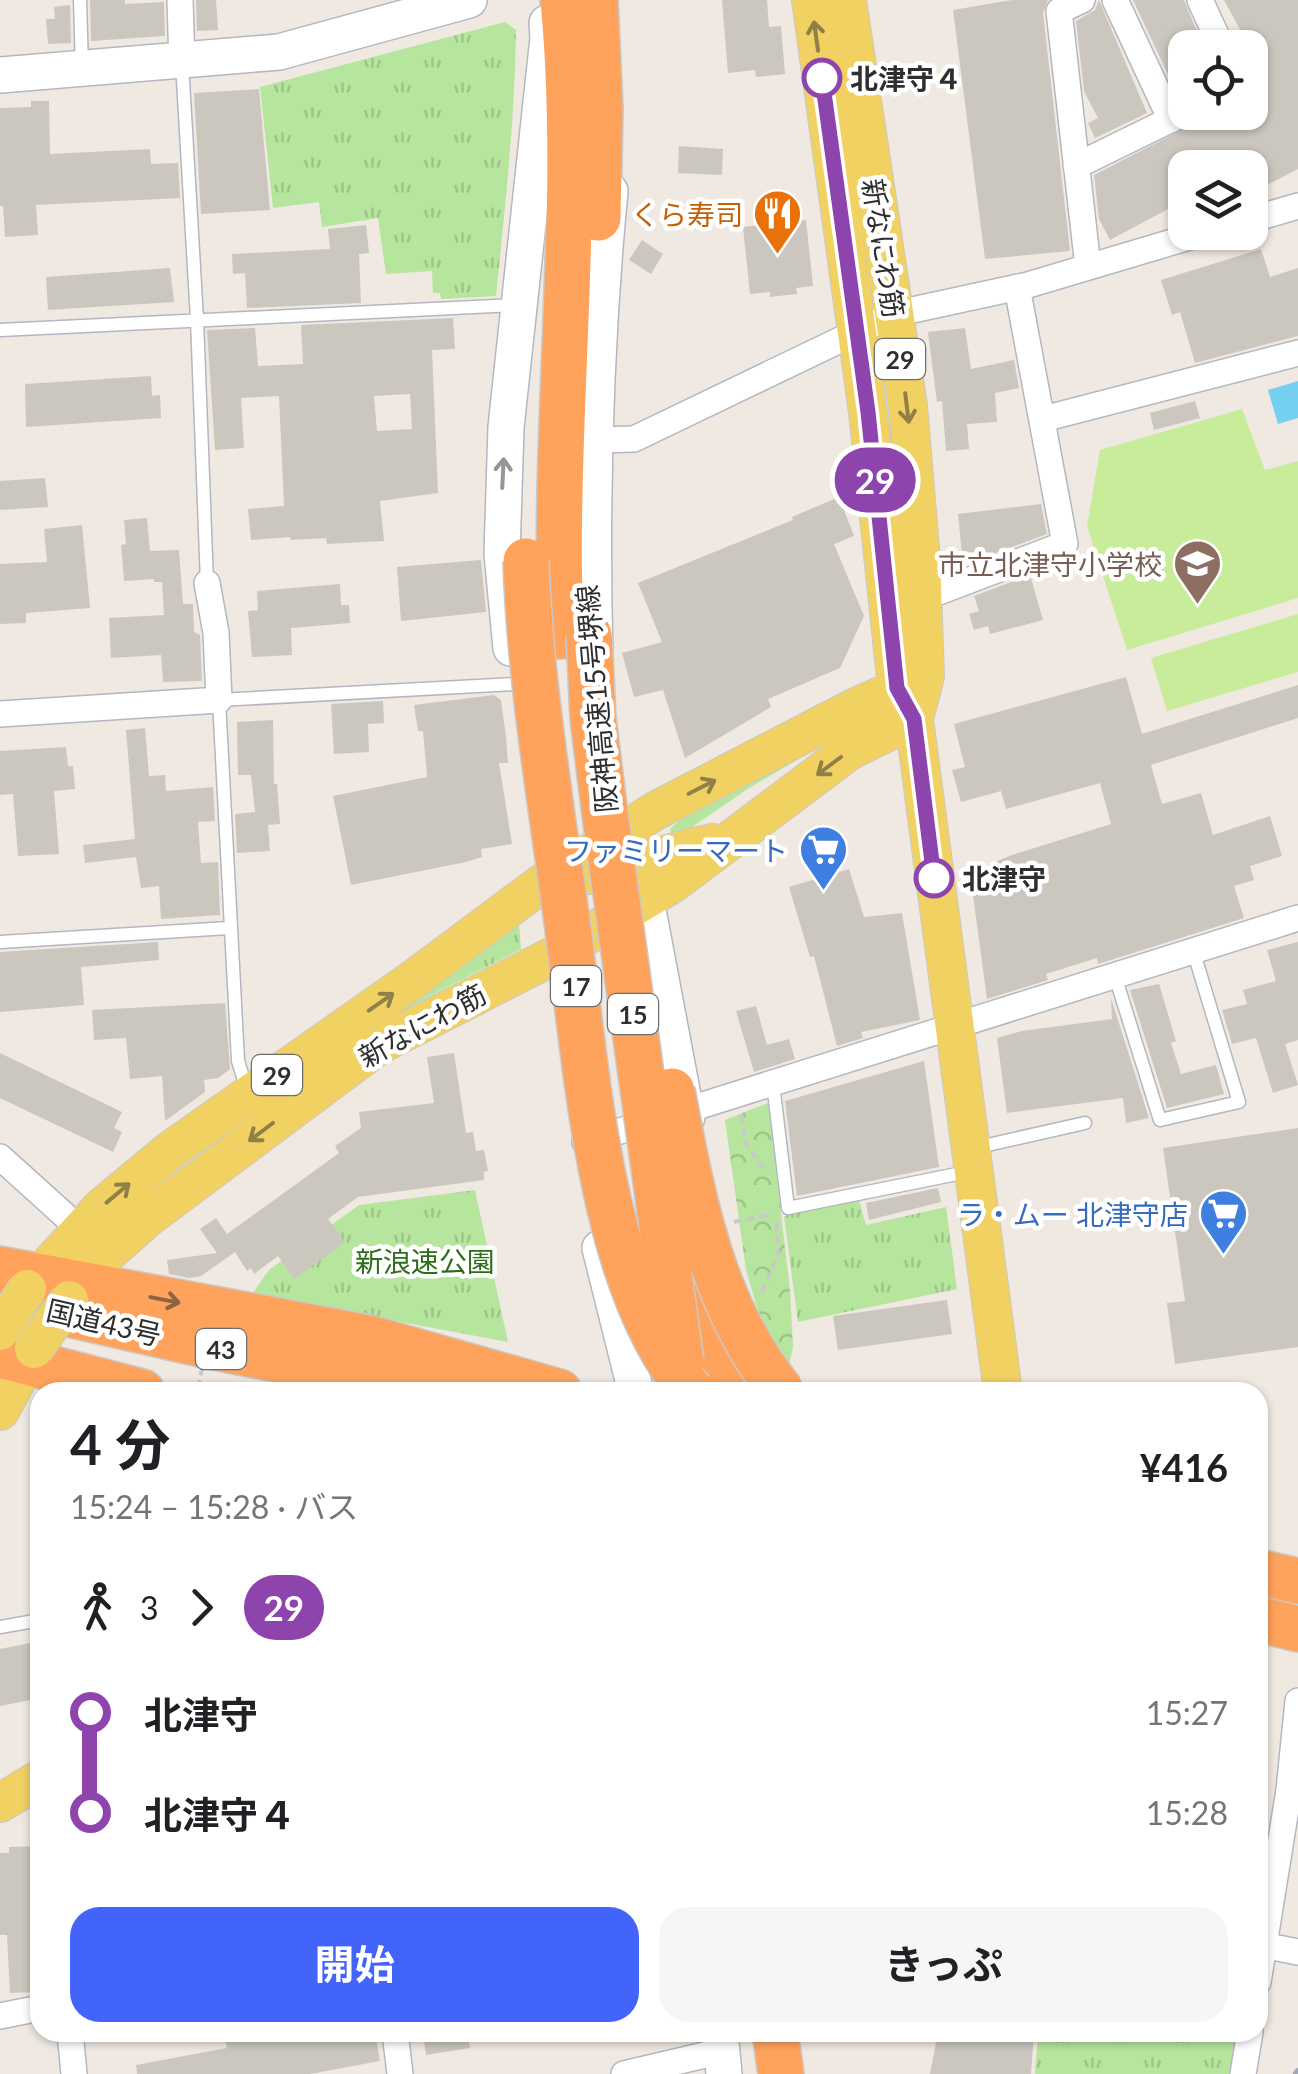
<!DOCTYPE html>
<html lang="ja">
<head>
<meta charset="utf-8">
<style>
  :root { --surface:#fff; --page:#f6f6f6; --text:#202124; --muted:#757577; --accent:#4264fb }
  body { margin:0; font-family:Lato,"Noto Sans JP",sans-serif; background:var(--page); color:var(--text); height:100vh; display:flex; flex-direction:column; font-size:38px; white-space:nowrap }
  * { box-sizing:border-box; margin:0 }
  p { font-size:32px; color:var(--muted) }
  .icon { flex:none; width:55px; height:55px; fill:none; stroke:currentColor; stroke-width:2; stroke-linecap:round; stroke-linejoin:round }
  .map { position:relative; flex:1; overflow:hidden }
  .panel { position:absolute; left:30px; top:1382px; width:1238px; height:660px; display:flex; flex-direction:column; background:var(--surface); border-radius:30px; box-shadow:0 2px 8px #0004 }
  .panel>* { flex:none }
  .badge { padding:0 20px; border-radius:32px; font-size:35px; line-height:65px }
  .buttons { position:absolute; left:1168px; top:30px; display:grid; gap:20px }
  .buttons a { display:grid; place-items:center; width:100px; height:100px; border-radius:20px; background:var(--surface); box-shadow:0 2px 8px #0004; font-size:50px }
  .map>.badge { position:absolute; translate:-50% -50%; box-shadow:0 0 0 5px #fff }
  .legs { display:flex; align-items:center; gap:15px; height:110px; padding:0 40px; font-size:32px }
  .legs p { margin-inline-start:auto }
  .head { display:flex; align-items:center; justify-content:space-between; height:170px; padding:0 40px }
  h1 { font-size:55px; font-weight:700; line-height:75px }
  .action { display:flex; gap:20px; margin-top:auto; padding:20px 40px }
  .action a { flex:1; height:115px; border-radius:30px; background:var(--accent); color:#fff; font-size:40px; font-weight:700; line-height:115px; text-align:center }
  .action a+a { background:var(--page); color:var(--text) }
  ul { padding:0 40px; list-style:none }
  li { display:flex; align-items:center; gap:35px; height:100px; font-size:38px }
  li i { display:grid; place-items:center; width:15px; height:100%; margin:0 12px; background:currentColor }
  li i::after { content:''; width:25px; height:25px; margin:-12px; border:8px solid; border-radius:50%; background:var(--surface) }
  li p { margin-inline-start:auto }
  li:first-child i { background:linear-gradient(#0000 50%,currentColor 0) }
  li:last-child i { background:linear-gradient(currentColor 50%,#0000 0) }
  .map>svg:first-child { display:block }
  .grass { fill:url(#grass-tufts) }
  .forest { fill:url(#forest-crowns) }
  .pitch { fill:#c9ec9a }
  .water { fill:#75cff0 }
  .building { fill:#cbc7bf; fill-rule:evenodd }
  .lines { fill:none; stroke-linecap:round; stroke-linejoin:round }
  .lane-casing { stroke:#b4b7c1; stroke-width:15 }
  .street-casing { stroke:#b4b7c1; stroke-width:28 }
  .secondary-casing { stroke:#b4b7c1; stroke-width:38 }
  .primary-casing { stroke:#c9c9c9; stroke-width:40 }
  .highway-casing { stroke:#c9c9c9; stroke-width:48 }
  .path { stroke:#c9c9c9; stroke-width:4; stroke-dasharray:8 5; stroke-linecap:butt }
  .lane { stroke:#fff; stroke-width:12 }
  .street { stroke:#fff; stroke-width:25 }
  .secondary { stroke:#fff; stroke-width:35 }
  .primary { stroke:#f2d163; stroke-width:38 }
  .highway { stroke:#ffa35c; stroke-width:45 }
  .rail { stroke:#a3a6b8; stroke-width:6 }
  .primary-bridge-casing { stroke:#c9c9c9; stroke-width:40; stroke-linecap:butt }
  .highway-bridge-casing { stroke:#c9c9c9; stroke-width:48; stroke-linecap:butt }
  .path-bridge { stroke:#c9c9c9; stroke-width:4; stroke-dasharray:8 5; stroke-linecap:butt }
  .primary-bridge { stroke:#f2d163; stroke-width:38 }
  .highway-bridge { stroke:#ffa35c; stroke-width:45 }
  .oneway { stroke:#908048 }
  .oneway2 { stroke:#969696 }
  .oneway3 { stroke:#8c6343 }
  .line-1-casing { stroke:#fff; stroke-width:22 }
  .line-1 { stroke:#8e44ad; stroke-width:15 }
  .stop-1-dot { fill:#fff; stroke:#8e44ad; stroke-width:5 }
  .labels { text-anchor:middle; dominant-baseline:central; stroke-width:9; stroke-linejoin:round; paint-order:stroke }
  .shield { fill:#fff; stroke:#6d6d6d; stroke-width:2.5 }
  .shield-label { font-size:25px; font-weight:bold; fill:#2e2e2e }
  .stop-label { font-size:28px; font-weight:bold; fill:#2e2e2e; stroke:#fff; text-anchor:start }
  .food-label { font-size:28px; fill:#c56008; stroke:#fff; text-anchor:end }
  .street-label { font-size:28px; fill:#2e2e2e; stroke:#fff }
  .education-label { font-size:28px; fill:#785e54; stroke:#fff; text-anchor:end }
  .shop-label { font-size:28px; fill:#366cbe; stroke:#fff; text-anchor:end }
  .park-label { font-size:28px; fill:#2c6e1b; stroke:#fff }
</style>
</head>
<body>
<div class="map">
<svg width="1298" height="2074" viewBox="0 0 1298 2074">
  <defs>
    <pattern id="grass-tufts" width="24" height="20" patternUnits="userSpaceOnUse" patternTransform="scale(2.5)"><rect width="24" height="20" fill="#b6e59e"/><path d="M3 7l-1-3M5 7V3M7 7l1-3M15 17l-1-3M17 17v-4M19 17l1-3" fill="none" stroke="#9dc588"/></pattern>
    <pattern id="forest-crowns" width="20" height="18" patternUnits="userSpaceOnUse" patternTransform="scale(2.5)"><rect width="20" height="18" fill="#b6e59e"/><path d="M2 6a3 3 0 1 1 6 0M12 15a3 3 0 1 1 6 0" fill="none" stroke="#9dc588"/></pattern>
  </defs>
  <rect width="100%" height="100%" fill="#efe9e1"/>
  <!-- grass -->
  <path class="grass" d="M505,22L516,30C515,119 505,207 496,296L441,299L440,293H433L432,271L386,274L378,218L322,227L319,202L273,208L260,87Z
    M848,730L749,788L673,840L670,829L683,817Z
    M519,925L521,949L426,998L285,1098L197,1152L138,1198V1191Z
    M475,1190L508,1342L252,1294L269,1270L359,1205Z
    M859,1200L866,1225L946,1207L957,1289L798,1322L784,1216Z
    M1038,2033H1238L1231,2074H1035Z"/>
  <!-- forest -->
  <path class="forest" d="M768,1103L790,1290L793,1348L789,1364L770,1352L746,1270L725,1120Z"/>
  <!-- pitch -->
  <path class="pitch" d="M1242,409L1265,470L1298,461V598L1127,650L1087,526L1100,450Z
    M1298,614V672L1167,711L1151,658Z"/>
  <!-- water -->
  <path class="water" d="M1298,381V418L1278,424L1268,390Z"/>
  <!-- building -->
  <path class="building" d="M90,0H125V4L164,2L165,36L91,41Z
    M196,0H216L218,30L197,31Z
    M722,0H767L769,27L781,26L785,74L756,77L755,70L728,73Z
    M1012,0H1048L1043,13L1070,251L985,259L953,10Z
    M1099,0L1147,113L1095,138L1088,123L1098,118L1084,91L1076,21L1095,10Z
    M1133,0H1184L1204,48H1185V97L1179,98Z
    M1224,0H1298V169L1250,194V168H1185V200L1110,240L1099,219L1094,175L1216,112H1250V48Z
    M70,5L71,43L48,44L46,19H55L54,7Z
    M259,89L270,210L201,214L194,93Z
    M31,101H49L50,154L150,149L151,164L178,163L180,198L36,205L38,235L5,237L3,206H0V108L31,107Z
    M679,146L723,149L722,175L678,173Z
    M806,220L813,286L796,288L797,294L770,297V292L750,294L743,227Z
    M366,225L369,253L359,254L361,303L247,308L245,273L233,274L232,254L330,249L328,229Z
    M642,240L663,254L651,274L629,260Z
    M1261,249L1270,277L1298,268V336L1195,363L1180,312L1172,315L1161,280Z
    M170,268L174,302L48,310L46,277Z
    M453,318L455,349L432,350L438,493L380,501L384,541L327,544L326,538L291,540L290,537L251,540L248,509L284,506L279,396L241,398L244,448L215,450L207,330L255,328L258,366L303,364L301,325ZM410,394L412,429L377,431L374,396Z
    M965,328L971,369L1014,360L1019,388L995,393L997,422L967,424L969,449L946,451L942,401L937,402L928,332Z
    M151,376L152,396L160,395L161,418L26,427L25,384Z
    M1195,401L1200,418L1154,430L1150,413Z
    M45,478L48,507L0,510V481Z
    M839,497L854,536L834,544L864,616L840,668L768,699L771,707L685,758L663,690L634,697L622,653L662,642L638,583L793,520L792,517Z
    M1041,504L1047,534L963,565L958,514Z
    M147,518L150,551L179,550L183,604H193L194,632L200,635L202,681L163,682L161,655L111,658L109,618L164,615L162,582H154V579L124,581L121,545L126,544L124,520Z
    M82,525L90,608L26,613V623L0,624V564L47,562L44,529Z
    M481,560L486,612L401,621L397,567Z
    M1030,575L1043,620L990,634L988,626L974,630L969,614L979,611L974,596Z
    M340,584L341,605H349L350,623L291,628L292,655L252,657L248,611L258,610L257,591Z
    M1126,677L1142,734L1298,685V718L1151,765L1162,804L1201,793L1213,835L1270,816L1282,856L1250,866L1254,880L1234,886L1244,918L1098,964L1097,958L1046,974L1048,980L987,999L970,873L1009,856L1111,824L1100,783L1006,809L1001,791L961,802L952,770L965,767L954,724Z
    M494,695L501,700L506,737L508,763H499L512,844L481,849L482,857L466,862L351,885L333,796L427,777L423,731H418L414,705Z
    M383,701L384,723L368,724L369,752L334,754L331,704Z
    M273,720L274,784H277L280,824L268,825L270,851L237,853L235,814L255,812L251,775H238L237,722Z
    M145,728L149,776L165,775L166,791L213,787L215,821L198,822L201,863L218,862L220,915L161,919L159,886L141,888L136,857L85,863L83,845L135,839L126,730Z
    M66,747L68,766H73L75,789L54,791L59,854L18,856L13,794L0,795V751Z
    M849,869L864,917L902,913L920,1020L861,1032L863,1038L837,1046L814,956L810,957L789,887Z
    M158,942L159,960L81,967L84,1005L0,1012V952Z
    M1298,942V1040L1285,1044L1298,1085L1273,1093L1256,1038L1232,1044L1222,1010L1247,1004L1243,990L1276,981L1267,950Z
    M1159,984L1176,1041L1171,1043L1181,1074L1216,1065L1224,1094L1167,1108L1130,990Z
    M1111,998L1149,1118L1126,1123L1123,1098L1007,1113L997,1038L1022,1031L1112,1019Z
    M225,1003L230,1069L218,1078L204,1080L205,1092L165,1121L162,1076L130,1079L126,1038L94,1040L92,1010Z
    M756,1006L767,1045L789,1039L795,1059L754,1072L736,1011Z
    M0,1053L122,1112L114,1128L122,1132L113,1152L0,1098Z
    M454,1053L466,1133L473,1132L476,1151L484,1150L488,1171L484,1172V1180L358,1197L328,1219L345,1242L294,1279L278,1256L254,1274L251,1268L247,1271L235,1252L201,1276L189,1278L169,1274L167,1260L217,1253L200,1229L216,1218L227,1234L339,1153L335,1146L361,1128L359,1112L434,1103L427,1057Z
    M924,1061L939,1167L797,1196L785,1101Z
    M1298,1128V1347L1175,1364L1167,1303L1185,1301L1163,1148Z
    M938,1188L941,1202L869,1220L866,1203Z
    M947,1300L952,1334L838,1350L833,1316Z
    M40,1641V1698L0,1706V1649Z
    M40,1846V1992L10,1993L7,1935H0V1853H9V1847Z
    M262,2032H375L380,2061L310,2074H137L136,2065L227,2048L225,2039Z
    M423,2032H467L470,2048L426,2055Z
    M938,2032H1034L1031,2074H930Z"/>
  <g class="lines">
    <defs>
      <path id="lane" d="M80,0L82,67
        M182,63L197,319L207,583
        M0,330L517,305
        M0,942L229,928
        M1115,976L1160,1120L1239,1102L1193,950
        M773,1084L788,1208L972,1171
        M248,1093L238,1061L219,700L516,684
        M974,1148L1085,1123
        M0,1627L40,1620"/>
      <path id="street" d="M180,0L182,63
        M1082,0L1059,11L1088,267
        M1115,0L1171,120
        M1200,0L1222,48
        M1076,166L1184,113
        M1250,220L1298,206
        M1043,419L1298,353
        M595,440L634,439L894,314L1028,285L1206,232
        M923,598L1065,544L1017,287
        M0,714L219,700L216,633L207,583
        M585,1142L1298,918
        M0,1157L93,1241
        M1263,1945L1298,1952
        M1258,1982L1289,1790L1298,1701
        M0,2016L40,2008
        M70,2032L74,2074
        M395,2032L400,2074
        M624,2074L722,2051
        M1243,2074L1250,2032"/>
      <path id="secondary" d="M0,75L279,52L469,0
        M511,648L502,554L506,427L548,38L547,23
        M595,658C591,502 595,346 610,191
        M641,873L687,1117
        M600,1248L636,1392
        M720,2032L724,2074"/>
      <path id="primary" d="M811,0L868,412L897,688L908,708
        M847,0L908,406L921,559L925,676L914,719L1003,1392
        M588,875C631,867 671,851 713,843
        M27,1289L102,1207L172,1149L415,978L544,882L655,811L854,708L925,676
        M69,1300L108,1253L146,1219L379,1045L553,956L628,910L672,884L849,751L914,719
        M0,1411L34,1349
        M0,1803L40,1779"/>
      <path id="highway" d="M595,0L600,108L598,218
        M561,636C552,425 583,210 563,0
        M0,1269L369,1338L559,1392
        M688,1286L714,1318L723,1392
        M21,1303L214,1347L443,1392
        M0,1355L142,1392
        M1258,1572L1298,1581
        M1258,1619L1298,1629
        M775,2032L781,2074"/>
    </defs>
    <!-- lane casing -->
    <use href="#lane" class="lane-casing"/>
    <!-- street casing -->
    <use href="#street" class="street-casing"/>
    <!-- secondary casing -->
    <use href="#secondary" class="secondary-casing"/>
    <!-- primary casing -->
    <use href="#primary" class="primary-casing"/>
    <!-- highway casing -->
    <use href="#highway" class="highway-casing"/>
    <!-- path -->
    <path class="path" d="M741,1115L746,1144L764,1169
      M734,1222L773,1214
      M762,1292L778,1254L777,1221
      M198,1388L218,1392"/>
    <!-- lane -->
    <use href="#lane" class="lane"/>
    <!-- street -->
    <use href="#street" class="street"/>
    <!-- secondary -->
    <use href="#secondary" class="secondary"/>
    <!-- primary -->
    <use href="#primary" class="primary"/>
    <!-- highway -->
    <use href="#highway" class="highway"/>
    <!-- rail -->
    <path class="rail" d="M1296,2074L1298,2071"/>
    <defs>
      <path id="primary-bridge" d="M0,1331L27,1289
        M34,1349L69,1300"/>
      <path id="highway-bridge" d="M526,561C530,679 550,797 566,915C586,1055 597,1284 692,1392
        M589,635L593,718L605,815L681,1362
        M672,1091C693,1198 711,1306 782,1392"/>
    </defs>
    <!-- primary-bridge casing -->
    <use href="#primary-bridge" class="primary-bridge-casing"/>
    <!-- highway-bridge casing -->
    <use href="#highway-bridge" class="highway-bridge-casing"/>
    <!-- path-bridge -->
    <path class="path-bridge" d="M198,1388L211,1325"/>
    <!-- primary-bridge -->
    <use href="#primary-bridge" class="primary-bridge"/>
    <!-- highway-bridge -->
    <use href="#highway-bridge" class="highway-bridge"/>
  </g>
  <!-- one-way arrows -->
  <defs><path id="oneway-shaft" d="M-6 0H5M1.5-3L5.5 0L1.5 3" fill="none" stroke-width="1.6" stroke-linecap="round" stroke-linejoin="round" transform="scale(2.5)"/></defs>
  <g class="oneway">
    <use href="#oneway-shaft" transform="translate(816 36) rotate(-98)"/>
    <use href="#oneway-shaft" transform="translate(907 408) rotate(83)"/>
    <use href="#oneway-shaft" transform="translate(829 766) rotate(143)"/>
    <use href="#oneway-shaft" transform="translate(702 787) rotate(-27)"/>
    <use href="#oneway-shaft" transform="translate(381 1002) rotate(-35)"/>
    <use href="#oneway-shaft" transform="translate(261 1132) rotate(143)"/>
    <use href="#oneway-shaft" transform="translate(118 1193) rotate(-40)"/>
  </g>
  <use class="oneway2" href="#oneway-shaft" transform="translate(503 473) rotate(-87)"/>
  <use class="oneway3" href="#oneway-shaft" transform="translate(165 1300) rotate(11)"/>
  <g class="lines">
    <defs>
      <path id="line-1" d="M822,78L868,412L897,688L914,719L934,878"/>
    </defs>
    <!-- line-1 casing -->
    <use href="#line-1" class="line-1-casing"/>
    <!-- line-1 -->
    <use href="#line-1" class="line-1"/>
  </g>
  <!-- icons -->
  <defs>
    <symbol id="restaurant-pin" viewBox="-11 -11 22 30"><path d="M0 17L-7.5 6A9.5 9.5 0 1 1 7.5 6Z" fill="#e8710a" stroke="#fff"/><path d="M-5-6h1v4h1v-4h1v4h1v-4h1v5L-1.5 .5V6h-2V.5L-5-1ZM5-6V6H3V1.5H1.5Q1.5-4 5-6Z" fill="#fff"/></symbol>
    <symbol id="school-pin" viewBox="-11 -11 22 30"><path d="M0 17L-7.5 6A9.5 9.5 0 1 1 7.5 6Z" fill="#8d6e63" stroke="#fff"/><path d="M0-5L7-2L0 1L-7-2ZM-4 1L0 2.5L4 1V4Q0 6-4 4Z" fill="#fff"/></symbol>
    <symbol id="supermarket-pin" viewBox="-11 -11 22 30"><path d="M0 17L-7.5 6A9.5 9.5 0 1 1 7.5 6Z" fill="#3f7fe0" stroke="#fff"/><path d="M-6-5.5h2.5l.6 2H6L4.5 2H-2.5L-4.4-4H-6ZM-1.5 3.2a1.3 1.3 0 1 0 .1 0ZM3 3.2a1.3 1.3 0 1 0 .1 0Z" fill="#fff"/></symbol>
  </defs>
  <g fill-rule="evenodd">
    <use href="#restaurant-pin" x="750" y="186" width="55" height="75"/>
    <use href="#school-pin" x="1170" y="536" width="55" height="75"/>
    <use href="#supermarket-pin" x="796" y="822" width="55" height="75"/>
    <use href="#supermarket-pin" x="1196" y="1186" width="55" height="75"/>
  </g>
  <!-- markers -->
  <g class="stop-1-dot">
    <circle cx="822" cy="78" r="18"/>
    <circle cx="934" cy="878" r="18"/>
  </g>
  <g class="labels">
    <!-- shield labels -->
    <g class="shield">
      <rect x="875" y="339" width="50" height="40" rx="8"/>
      <rect x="551" y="966" width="50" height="40" rx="8"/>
      <rect x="608" y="994" width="50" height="40" rx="8"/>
      <rect x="252" y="1055" width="50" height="40" rx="8"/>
      <rect x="196" y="1329" width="50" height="40" rx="8"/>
    </g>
    <g class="shield-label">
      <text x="900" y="359">29</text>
      <text x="576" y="986">17</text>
      <text x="633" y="1014">15</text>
      <text x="277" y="1075">29</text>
      <text x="221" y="1349">43</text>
    </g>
    <!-- stop labels -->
    <g class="stop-label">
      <text x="850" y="78">北津守４</text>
      <text x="962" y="878">北津守</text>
    </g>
    <!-- food labels -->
    <g class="food-label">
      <text x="743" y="214">くら寿司</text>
    </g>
    <!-- street labels -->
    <g class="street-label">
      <text transform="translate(884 248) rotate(81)">新なにわ筋</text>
      <text transform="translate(596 699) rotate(-95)">阪神高速15号堺線</text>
      <text transform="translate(422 1025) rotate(-29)">新なにわ筋</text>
      <text transform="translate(104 1322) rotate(13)">国道43号</text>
    </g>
    <!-- education labels -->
    <g class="education-label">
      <text x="1162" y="564">市立北津守小学校</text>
    </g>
    <!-- shop labels -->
    <g class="shop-label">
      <text x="788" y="850">ファミリーマート</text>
      <text x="1188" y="1214">ラ・ムー 北津守店</text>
    </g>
    <!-- park labels -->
    <g class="park-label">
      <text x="425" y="1261">新浪速公園</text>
    </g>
  </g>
</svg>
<div class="buttons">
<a><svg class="icon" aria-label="locate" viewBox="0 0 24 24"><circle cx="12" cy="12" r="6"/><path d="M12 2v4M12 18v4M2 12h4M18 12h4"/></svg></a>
<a><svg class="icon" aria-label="layers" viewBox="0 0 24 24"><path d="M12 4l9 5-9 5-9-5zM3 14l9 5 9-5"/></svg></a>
</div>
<b class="badge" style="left:875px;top:480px;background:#8e44ad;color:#fff">29</b>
<section class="panel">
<div class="head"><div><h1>4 分</h1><p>15:24 – 15:28 · バス</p></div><b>¥416</b></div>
<div class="legs"><svg class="icon" aria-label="walk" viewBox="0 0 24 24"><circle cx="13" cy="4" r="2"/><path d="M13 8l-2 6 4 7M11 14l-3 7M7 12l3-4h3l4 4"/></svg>3<svg class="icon" aria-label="forward" viewBox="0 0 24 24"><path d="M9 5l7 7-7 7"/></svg><b class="badge" style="background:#8e44ad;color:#fff">29</b></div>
<ul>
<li><i style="color:#8e44ad"></i><b>北津守</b><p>15:27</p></li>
<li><i style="color:#8e44ad"></i><b>北津守４</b><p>15:28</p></li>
</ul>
<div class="action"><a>開始</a><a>きっぷ</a></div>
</section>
</div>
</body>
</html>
